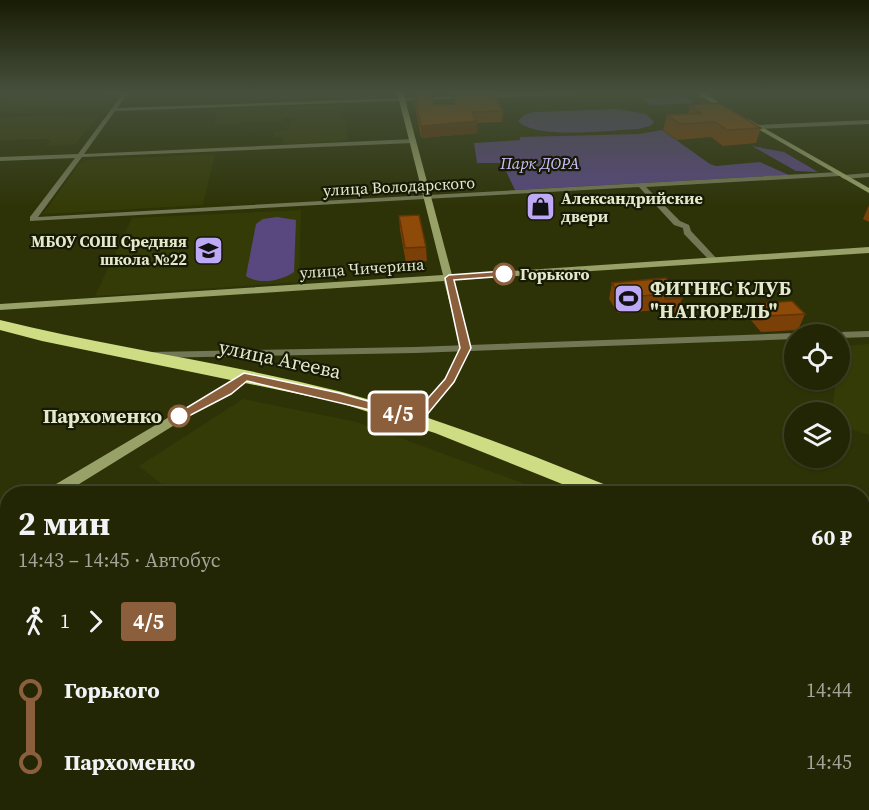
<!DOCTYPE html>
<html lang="ru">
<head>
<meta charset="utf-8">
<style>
  :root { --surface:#222605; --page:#2a2e0f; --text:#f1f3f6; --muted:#a2a59a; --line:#3f4327 }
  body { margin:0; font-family:"Source Serif 4",serif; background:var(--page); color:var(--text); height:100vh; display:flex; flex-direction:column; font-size:22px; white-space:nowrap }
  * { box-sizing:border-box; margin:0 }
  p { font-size:20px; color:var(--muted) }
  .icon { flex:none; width:33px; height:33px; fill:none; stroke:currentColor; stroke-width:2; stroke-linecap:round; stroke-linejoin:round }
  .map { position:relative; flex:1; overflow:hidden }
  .details { position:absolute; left:0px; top:486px; width:870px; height:324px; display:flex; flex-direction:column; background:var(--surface); border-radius:24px 24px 0 0; box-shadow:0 2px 4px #0004,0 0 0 2px var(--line) }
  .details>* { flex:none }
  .badge { padding:0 12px; border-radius:4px; font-size:21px; line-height:39px }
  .tools { position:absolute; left:784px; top:324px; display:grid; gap:12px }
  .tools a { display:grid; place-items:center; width:66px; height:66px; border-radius:50%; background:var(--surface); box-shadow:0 2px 4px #0004,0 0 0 2px var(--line); font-size:30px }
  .map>.badge { position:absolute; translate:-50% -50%; box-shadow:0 0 0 3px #fff }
  .legs { display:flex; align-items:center; gap:9px; height:66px; padding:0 18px; font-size:20px }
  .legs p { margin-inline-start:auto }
  .overview { display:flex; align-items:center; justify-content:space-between; height:102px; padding:0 18px }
  h1 { font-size:33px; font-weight:700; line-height:45px }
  ul { padding:0 18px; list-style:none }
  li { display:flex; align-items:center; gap:21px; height:72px; font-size:22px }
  li i { display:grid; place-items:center; width:9px; height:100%; margin:0 8px; background:currentColor }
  li i::after { content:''; width:15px; height:15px; margin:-8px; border:4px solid; border-radius:50%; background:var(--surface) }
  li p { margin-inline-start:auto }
  li:first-child i { background:linear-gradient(#0000 50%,currentColor 0) }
  li:last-child i { background:linear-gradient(currentColor 50%,#0000 0) }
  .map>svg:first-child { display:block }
  .built { fill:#353b07 }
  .green { fill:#594880 }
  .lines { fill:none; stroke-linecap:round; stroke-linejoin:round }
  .street { fill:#727855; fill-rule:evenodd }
  .secondary { fill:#97a168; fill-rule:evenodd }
  .highway { fill:#cedc83; fill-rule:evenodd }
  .wall { fill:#7a4007 }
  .shaded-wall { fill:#633406 }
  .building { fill:#8e4a08; stroke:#633406; stroke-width:1.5 }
  .line-1 { fill:#8b5e3c; stroke:#fff; stroke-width:1.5 }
  .stop-1-dot { fill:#fff; stroke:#8b5e3c; stroke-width:3 }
  .labels { text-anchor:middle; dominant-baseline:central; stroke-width:4.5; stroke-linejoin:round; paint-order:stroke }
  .far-park-label { font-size:16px; font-style:italic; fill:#cebefc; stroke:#171a04 }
  .far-street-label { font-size:16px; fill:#e4e9cc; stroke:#171a04 }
  .far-poi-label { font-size:16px; font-weight:bold; fill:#e4e9cc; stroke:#171a04; text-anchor:start }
  .far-stop-label { font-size:16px; font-weight:bold; fill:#e4e9cc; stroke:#171a04; text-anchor:start }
  .poi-label { font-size:20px; font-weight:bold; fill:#e4e9cc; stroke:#171a04; text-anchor:start }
  .street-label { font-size:20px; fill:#e4e9cc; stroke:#171a04 }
  .stop-label { font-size:20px; font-weight:bold; fill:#e4e9cc; stroke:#171a04; text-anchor:end }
</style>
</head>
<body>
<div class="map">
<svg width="869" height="810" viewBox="0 0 869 810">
  <rect width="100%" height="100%" fill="#2e3307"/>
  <!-- built -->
  <path class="built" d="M117,95L109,107L0,110V103L6,99Z
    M338,106L341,119H344L347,128L348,141L283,144V137H274L273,134L276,131L287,130L294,118H284L283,122L214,124L219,109Z
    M100,114L75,144L45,146L51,141L47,139L0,140V117Z
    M215,154L203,205L43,214L79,164L87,160Z
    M301,210L299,282L95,296L132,218Z
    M869,344V435L840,426V412H832L835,388L827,380H840V346Z
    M243,399L357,422L541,490L539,494L173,493L139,466Z"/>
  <!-- green -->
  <path class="green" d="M685,96L695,103L651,105L643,98Z
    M617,109L646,114L654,122L650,126L638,129C612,130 535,140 518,121L524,115L534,112Z
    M662,130L710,164L716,166L760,162L789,175L515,190L502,163H477L474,143L520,140V137L639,134Z
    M752,146L784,152L818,172L796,171Z
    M277,217L296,220L294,272C281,281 259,285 246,276L256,224L263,219Z"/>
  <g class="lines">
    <!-- street -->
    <path class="street" d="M124,92H129L117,108L585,92H639L115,111L84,154L413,139L416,141L413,143L82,157L38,217L839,172L842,174L839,176L646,187L680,221L689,225L691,231L718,260L714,262H711L684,234L683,228L674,225L639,187L30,221V217L75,158L0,161V157L78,154Z
      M869,120V124L758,129L755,127L758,125Z
      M869,173V177L844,179L841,177L844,175Z
      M869,331V337L840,338V334H836L840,332Z
      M795,333L799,334H795V339L415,353L152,358L147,355L152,352L415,347Z"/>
    <!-- secondary -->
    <path class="secondary" d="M397,92H403L452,275L869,247V253L453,280L471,348L454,382L420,422L416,423L410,419L445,379L461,348L444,281L0,310V304L443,275Z
      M694,92H702L733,111L728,112Z
      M748,119L869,188V193L746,122Z
      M244,374L248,375L250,377L248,379L230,394L189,416L63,494H44L46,490L181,410L222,388Z
      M574,475L579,477L581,480L571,494H556L569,477Z
      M8,513V525L0,528V516Z
      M342,802H364L361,810H339Z"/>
    <!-- highway -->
    <path class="highway" d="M0,320C113,348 229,363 342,392C436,417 526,453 616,489L619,494H587L435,433L337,402L42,341L0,330Z
      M862,584L869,586V607L862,605Z"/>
  </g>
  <!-- wall -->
  <path class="wall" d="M414,92L434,105L454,104V95L503,111L502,122L477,123V133L421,138L414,102Z
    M690,105L761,128L756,143L723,146L711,137L677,140L663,130L667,115L688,113Z
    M869,205V222L863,219Z
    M399,216L426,247L427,261L406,263L400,230Z
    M612,283L682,298L678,313L663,315L659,310L618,313L609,299Z
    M755,304L805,314L798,330L761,332L750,319Z"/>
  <!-- shaded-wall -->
  <path class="shaded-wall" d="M477,121V133L421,138V126Z"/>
  <!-- building -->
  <path class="building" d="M414,92H430L434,105L455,104L454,95L458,93H487L493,94L503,111L472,112L477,121L421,126Z
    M719,103L761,128L727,130L715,122L680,124L667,115L701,113L690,105Z
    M419,215L426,247L405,248L399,216Z
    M666,278L682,298L666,299L663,294L621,298L612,283Z
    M792,301L805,314L767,316L755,304Z"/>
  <!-- sky -->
  <linearGradient id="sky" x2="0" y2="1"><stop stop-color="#191c04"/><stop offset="0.45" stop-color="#46503c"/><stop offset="1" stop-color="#46503c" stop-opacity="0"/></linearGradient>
  <rect width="869" height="206" fill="url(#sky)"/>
  <!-- line-1 -->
  <path class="line-1" d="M504,271L508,274L507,276L454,280L471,348L454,382L421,422L247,381L231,394L183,419H175L173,416L244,373L339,393L414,414L445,379L460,348L445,278L449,275Z"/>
  <!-- icons -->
  <defs>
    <symbol id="shop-square" viewBox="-11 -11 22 22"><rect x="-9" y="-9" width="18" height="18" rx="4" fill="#bda9f5" stroke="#171a04"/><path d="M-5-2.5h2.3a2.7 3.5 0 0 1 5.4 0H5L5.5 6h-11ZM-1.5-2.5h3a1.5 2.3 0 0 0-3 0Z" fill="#111"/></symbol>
    <symbol id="school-square" viewBox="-11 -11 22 22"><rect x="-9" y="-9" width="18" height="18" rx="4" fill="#bda9f5" stroke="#171a04"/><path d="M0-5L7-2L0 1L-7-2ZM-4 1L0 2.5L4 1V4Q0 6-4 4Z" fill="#111"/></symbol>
    <symbol id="stadium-square" viewBox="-11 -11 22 22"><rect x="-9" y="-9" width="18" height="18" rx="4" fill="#bda9f5" stroke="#171a04"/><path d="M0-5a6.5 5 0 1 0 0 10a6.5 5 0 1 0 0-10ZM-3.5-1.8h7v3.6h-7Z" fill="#111"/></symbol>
  </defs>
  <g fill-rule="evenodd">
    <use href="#shop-square" x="524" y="190" width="33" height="33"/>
    <use href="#school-square" x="192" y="234" width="33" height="33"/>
    <use href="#stadium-square" x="612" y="282" width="33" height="33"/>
  </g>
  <!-- markers -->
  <g class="stop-1-dot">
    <circle cx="504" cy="274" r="10"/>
    <circle cx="179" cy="416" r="10"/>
  </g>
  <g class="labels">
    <!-- far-park labels -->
    <g class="far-park-label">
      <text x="540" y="163">Парк ДОРА</text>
    </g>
    <!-- far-street labels -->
    <g class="far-street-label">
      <text transform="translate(399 186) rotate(-3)">улица Володарского</text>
      <text transform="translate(362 268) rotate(-4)">улица Чичерина</text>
    </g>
    <!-- far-poi labels -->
    <g class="far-poi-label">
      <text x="561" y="198">Александрийские<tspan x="561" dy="18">двери</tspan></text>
      <text x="187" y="241" text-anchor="end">МБОУ СОШ Средняя<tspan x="187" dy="18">школа №22</tspan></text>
    </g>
    <!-- far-stop labels -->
    <g class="far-stop-label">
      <text x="520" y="274">Горького</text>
    </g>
    <!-- poi labels -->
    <g class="poi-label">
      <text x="650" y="288">ФИТНЕС КЛУБ<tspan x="650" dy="23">"НАТЮРЕЛЬ"</tspan></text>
    </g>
    <!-- street labels -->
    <g class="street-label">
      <text transform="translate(280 359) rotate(12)">улица Агеева</text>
    </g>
    <!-- stop labels -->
    <g class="stop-label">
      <text x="162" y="416">Пархоменко</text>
    </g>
  </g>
</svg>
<div class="tools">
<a><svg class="icon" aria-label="locate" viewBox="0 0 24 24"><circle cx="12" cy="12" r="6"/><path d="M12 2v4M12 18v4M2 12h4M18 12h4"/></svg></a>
<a><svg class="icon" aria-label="layers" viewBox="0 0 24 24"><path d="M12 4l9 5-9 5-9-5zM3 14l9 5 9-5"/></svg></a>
</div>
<b class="badge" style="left:398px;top:413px;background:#8b5e3c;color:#fff">4/5</b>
<section class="details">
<div class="overview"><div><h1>2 мин</h1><p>14:43 – 14:45 · Автобус</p></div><b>60 ₽</b></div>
<div class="legs"><svg class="icon" aria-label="walk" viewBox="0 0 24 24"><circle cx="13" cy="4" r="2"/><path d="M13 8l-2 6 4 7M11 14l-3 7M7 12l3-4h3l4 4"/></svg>1<svg class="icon" aria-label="forward" viewBox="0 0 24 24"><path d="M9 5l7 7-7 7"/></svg><b class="badge" style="background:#8b5e3c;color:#fff">4/5</b></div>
<ul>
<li><i style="color:#8b5e3c"></i><b>Горького</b><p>14:44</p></li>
<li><i style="color:#8b5e3c"></i><b>Пархоменко</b><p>14:45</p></li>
</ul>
</section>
</div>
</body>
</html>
